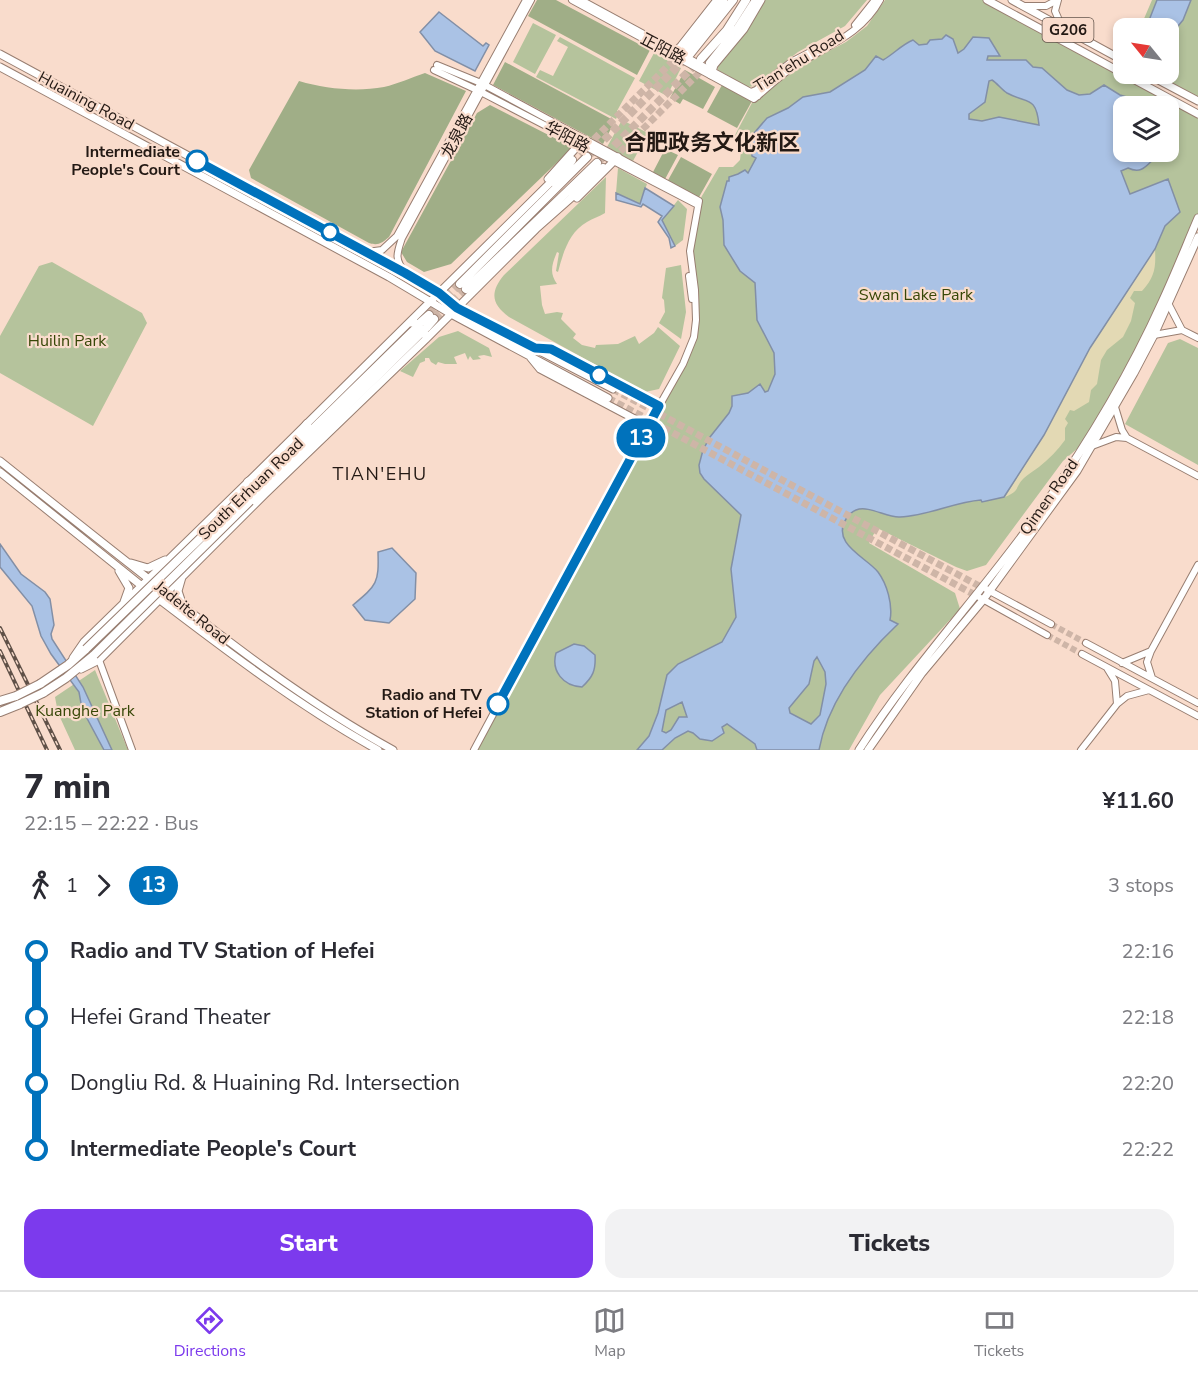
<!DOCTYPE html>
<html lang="en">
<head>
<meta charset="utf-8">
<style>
  :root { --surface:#fff; --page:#f2f2f3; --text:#2b2b33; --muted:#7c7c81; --line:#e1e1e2; --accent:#7c3aed }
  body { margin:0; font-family:"Nunito Sans","Noto Sans SC",sans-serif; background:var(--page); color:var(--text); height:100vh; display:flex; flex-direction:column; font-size:22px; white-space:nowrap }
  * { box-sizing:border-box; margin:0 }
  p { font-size:20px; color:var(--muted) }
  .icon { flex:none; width:33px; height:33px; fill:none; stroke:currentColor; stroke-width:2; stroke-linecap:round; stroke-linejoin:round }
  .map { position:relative; height:750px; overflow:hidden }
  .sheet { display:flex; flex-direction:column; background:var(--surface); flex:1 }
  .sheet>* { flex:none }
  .badge { padding:0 12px; border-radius:20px; font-size:21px; line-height:39px }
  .needle { width:39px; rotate:300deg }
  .controls { position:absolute; left:1113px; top:18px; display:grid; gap:12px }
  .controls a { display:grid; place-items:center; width:66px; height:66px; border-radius:12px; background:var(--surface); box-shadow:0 3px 9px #0003; font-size:30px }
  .map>.badge { position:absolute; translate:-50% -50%; box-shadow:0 0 0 3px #fff }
  .legs { display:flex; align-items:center; gap:9px; height:66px; padding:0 24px; font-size:20px }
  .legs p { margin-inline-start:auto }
  .head { display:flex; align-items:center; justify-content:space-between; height:102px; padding:0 24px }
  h1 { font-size:33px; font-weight:800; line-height:45px }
  .primary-button { display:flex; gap:12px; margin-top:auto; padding:12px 24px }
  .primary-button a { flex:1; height:69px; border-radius:18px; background:var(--accent); color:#fff; font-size:24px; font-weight:800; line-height:69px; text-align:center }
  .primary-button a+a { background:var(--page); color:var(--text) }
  ul { padding:0 24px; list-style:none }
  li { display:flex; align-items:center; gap:21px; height:66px; font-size:22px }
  li i { display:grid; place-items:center; width:9px; height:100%; margin:0 8px; background:currentColor }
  li i::after { content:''; width:15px; height:15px; margin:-8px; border:4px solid; border-radius:50%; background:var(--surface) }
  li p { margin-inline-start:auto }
  li:first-child i { background:linear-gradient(#0000 50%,currentColor 0) }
  li:last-child i { background:linear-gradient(currentColor 50%,#0000 0) }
  .tabs { display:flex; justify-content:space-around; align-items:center; height:84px; border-top:2px solid var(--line); background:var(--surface); font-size:16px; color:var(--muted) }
  .tabs a { display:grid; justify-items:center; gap:3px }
  .tabs .current { color:var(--accent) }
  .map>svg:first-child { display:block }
  .green { fill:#b5c39c; fill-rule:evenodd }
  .forest { fill:#a0ae87 }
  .sand { fill:#e3d9b4 }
  .water { fill:#aac2e5; stroke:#828fa6; stroke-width:1.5; fill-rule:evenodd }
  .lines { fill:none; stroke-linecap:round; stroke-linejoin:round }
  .secondary-tunnel { stroke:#ceb5a7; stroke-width:6; stroke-dasharray:6 3; stroke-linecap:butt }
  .primary-tunnel { stroke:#ceb5a7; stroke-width:7; stroke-dasharray:7 3.5; stroke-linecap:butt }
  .highway-tunnel { stroke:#ceb5a7; stroke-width:8; stroke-dasharray:8 4; stroke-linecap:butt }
  .secondary-casing { stroke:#987e71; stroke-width:8 }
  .primary-casing { stroke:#987e71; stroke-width:9 }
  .highway-casing { stroke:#987e71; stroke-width:10 }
  .secondary { stroke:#fff; stroke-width:6 }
  .primary { stroke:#fff; stroke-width:7 }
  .highway { stroke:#fff; stroke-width:8 }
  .rail-casing { stroke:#605148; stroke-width:4 }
  .rail { stroke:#f9dccc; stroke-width:1.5; stroke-dasharray:4.5; stroke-linecap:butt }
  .highway-bridge-casing { stroke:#987e71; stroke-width:10; stroke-linecap:butt }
  .highway-bridge { stroke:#fff; stroke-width:8 }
  .line-1-casing { stroke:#fff; stroke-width:14 }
  .line-1 { stroke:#0072bc; stroke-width:9 }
  .stop-1-dot { fill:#fff; stroke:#0072bc; stroke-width:3 }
  .labels { text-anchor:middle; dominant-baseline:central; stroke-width:4.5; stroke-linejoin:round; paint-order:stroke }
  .shield { fill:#f9dccc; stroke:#63544b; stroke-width:1.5 }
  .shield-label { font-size:15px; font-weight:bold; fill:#231914 }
  .street-label { font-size:16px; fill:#231914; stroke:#f9dccc }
  .stop-label { font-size:16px; font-weight:bold; fill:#231914; stroke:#f9dccc; text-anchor:end }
  .park-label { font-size:16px; fill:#374707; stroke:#f9dccc }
  .neighbourhood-label { font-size:18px; letter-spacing:1.5px; fill:#231914; stroke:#f9dccc }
  .district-label { font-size:22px; font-weight:bold; fill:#231914; stroke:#f9dccc }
</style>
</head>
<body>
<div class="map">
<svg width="1198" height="750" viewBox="0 0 1198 750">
  <rect width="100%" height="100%" fill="#f9dccc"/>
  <!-- green -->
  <path class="green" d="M764,0H867L845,26L798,52L754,86L748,87L718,70L717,66L751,23Z
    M885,0H987L1198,114V218L1160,307L1085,442L1063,461L986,565L967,571L956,567L877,528L869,543L955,593L960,609L880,695L849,750H474L694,337L690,251L699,201L719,167H733L740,160L741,150L733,139L754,99L810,61L846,42L867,26ZM1124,106H1168V152H1124Z
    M1152,0H1198V101L1147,74H1168V28H1140Z
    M533,23L556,35L535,74L513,62Z
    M560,37L635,78L617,111L619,113L616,119L536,77L540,70L553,76L568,47L557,41Z
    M654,53L681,68L667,96L639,81Z
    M622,120L648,133L633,161L607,147Z
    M618,168L647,184L640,204L616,193Z
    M606,177L605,213C599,217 593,218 587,222C569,232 563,253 558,272L556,271L559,253L557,252C552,264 549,273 557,284L540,286L542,305L545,314L557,312L563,313L561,319L576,334L573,338L582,345L595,348L596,345L618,344L635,336L639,344L654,333L658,327L680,346L659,389L645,392L509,317C491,304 490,292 504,275Z
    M678,200L687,209L683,240L675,246L662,220Z
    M52,262L142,313L147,323L93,426L0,373V336L39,266Z
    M681,265L686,312L681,339L659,323L665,312L664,300L662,298L666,268Z
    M458,331L489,348L492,357L484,355L478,356L481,359L473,360L470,356L468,360L465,353L454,357L457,364H445L438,362L436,365L431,362L429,358H425V361L420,363L413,377L400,371L439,337Z
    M1180,339L1198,348V465L1125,424L1168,343Z
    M95,670L128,750H75L58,713L55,697Z"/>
  <!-- forest -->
  <path class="forest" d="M537,0H556L650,50L637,75L528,16Z
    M505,62L615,121L603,144L493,85Z
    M685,70L715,87L703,109L683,99L680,104L670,98Z
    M425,73L466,91L389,237C382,243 378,246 369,243L251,178L249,170L299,81C326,89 357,92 384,87C398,84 412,77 425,73Z
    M722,85L752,101L737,128L707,112Z
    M490,105L570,146L571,149L451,264L424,272L407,262L401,252L477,113Z
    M665,149L678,155L664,181L652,174Z
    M681,157L712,174L698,199L667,182Z"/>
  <!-- sand -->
  <path class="sand" d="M1155,249C1156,267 1155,277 1142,291H1134L1130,298L1135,303L1131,321L1123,337L1107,350L1101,360L1097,384L1091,390L1089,402L1074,411L1070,410L1065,419L1068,423L1065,428V440C1058,450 1049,459 1039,467C1034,471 1028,474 1024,478C1014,488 1021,490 1005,497L1044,435L1090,348Z"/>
  <!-- water -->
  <path class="water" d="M1157,0H1191L1183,20L1169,37L1168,28H1146Z
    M439,12L483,46L486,43L489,45L475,71L435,51L420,32Z
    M946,35L953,39L958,53L964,49L973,37L989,38L1000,56H988L987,60H1026L1033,67L1042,68L1067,90L1079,95L1090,94L1104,85L1120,95L1137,100L1141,103V106H1124V152H1150L1158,155C1147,164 1143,175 1128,168L1121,171L1130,194L1168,179L1180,212L1165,226L1155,249L1090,348L1044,435L1004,497L982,502L981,500C954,502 928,516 900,517C887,518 869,505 856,510C851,512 848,516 846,519C831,544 866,557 878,572C887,584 893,605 890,620L898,624C862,658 828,700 819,750H757L755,744L727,724L722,727L724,733L712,741L700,739L693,733L688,731L675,738L662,750H637L649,736L658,713L667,675L678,664L722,642L736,617L731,569L741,515L704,479L700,473L699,465L703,450L710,437L729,413L732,406V396L748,393L760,384L765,392L768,391L775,374L774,353L757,320L755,283L740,271L724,245L723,220L720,207L727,181H729V177L738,174L745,170L748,173L756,158L752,156L749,139L767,118L788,108L803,97L830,92L865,70L876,56L883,60C894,54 901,45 913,40L919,45L927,44L930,40L942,39ZM992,80C997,83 1002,90 1007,93C1027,104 1036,95 1039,125L999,117L982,121L969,119V114L985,102L989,81ZM817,657L825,672L826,684L820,715L811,724L790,713L789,708L809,684L814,661ZM682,702L687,717H679L671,730L666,733L662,731L666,710Z
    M645,188L674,206L662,220L675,246L671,248L669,238L658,222L662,216L643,204L641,207L616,200V193L640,204Z
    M0,544L21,574L45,592L50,599L54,625L51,634L52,639L83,687L112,750H104L82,709L79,692L51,654L41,636L32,606L0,567Z
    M392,548L416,573L415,599L389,623L365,620L353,605C377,585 379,583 378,552Z
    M574,644L584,646L595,655C596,670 593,677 582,687C563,686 551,671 556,653Z"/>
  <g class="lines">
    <!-- secondary-tunnel -->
    <path class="secondary-tunnel" d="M1051,624L1086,643
      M1047,635L1082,654"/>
    <!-- primary-tunnel -->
    <path class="primary-tunnel" d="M579,154L681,53
      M613,159L705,67
      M613,389L983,588
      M608,398L977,596"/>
    <!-- highway-tunnel -->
    <path class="highway-tunnel" d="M587,157L687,57
      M597,163L698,62
      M429,315L460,284
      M434,319L466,289"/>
    <defs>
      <path id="secondary" d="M572,0L754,99C768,88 780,75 795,66C826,46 861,35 880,0
        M581,0L758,96
        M1058,0L1055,11L1062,27
        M1023,6H1046L1057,0
        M855,25L875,0
        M437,65L481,83L699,201L690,251L695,290L696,320L694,337L683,364L641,438L474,750
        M434,70L477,90L698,205
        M749,93L756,90L791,62L818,48
        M367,252L382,250L397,236L526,0
        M405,272C394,259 397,253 402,238L531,0
        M689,276L692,299
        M1182,330L1198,338
        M1154,335L1182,330L1169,305
        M1127,438L1198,476
        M1092,446L1116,437L1127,438L1122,430L1115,407
        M986,589L1051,624
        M977,596L1047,635
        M1086,643L1198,703
        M1151,651L1198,565
        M1082,654L1198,716
        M99,660L132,750
        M1122,663L1151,651L1147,662L1152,678
        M1107,668L1115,681L1117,704L1127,696L1149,690
        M1081,750L1117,704"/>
      <path id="primary" d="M987,0L1198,114
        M1012,0L1124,61
        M0,54L405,273L439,293L457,308L613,389
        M672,54L681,46L717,0
        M0,67L389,277L451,314L608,398
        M1147,74L1198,101
        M711,75L714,65L744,29L761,0
        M548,179L584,139
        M577,198L618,157
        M410,323H416L425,333L426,339
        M537,348L551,349L659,406
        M531,358L540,369L648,426
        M0,461C50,501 100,541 150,580C228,642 306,702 393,750
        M0,472L143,587
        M131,563L148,568L165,560
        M119,571L129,588L124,602
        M182,577L178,591L183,606
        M156,597C228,652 299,706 378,750
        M73,658L84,642L248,482L558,175
        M81,669L99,660L265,494L426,339L536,229L579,191
        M859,750C914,664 985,590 1043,507C1088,443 1130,373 1162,302C1175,274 1186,246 1198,218
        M868,750L922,673L983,600L1077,471L1134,373L1154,335L1198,237"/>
      <path id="highway" d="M685,49L723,0
        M690,54L733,0
        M701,59L727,30L746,0
        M710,63L738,28L756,0
        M555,183L572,160
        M572,193L603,168
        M460,284L587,157
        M466,289L597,163
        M421,322L429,315
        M427,327L434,319
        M296,440L307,424
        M309,447L324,436
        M248,482L261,474
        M244,496L415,329
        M250,501L420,334
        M40,684L68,665L86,649
        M43,693L66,678L94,655
        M0,701L16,696
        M0,712L20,704"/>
    </defs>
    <!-- secondary casing -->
    <use href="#secondary" class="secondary-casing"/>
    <!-- primary casing -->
    <use href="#primary" class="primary-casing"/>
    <!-- highway casing -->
    <use href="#highway" class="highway-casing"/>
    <!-- secondary -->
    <use href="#secondary" class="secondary"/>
    <!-- primary -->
    <use href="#primary" class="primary"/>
    <!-- highway -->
    <use href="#highway" class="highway"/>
    <defs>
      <path id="rail" d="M0,628L60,750
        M0,651L47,750"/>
    </defs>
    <!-- rail casing -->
    <use href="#rail" class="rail-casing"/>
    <!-- rail -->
    <use href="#rail" class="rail"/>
    <defs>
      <path id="highway-bridge" d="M86,649L244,496
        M94,655L250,501
        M16,696L40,684
        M20,704L43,693"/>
    </defs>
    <!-- highway-bridge casing -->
    <use href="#highway-bridge" class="highway-bridge-casing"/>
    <!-- highway-bridge -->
    <use href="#highway-bridge" class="highway-bridge"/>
  </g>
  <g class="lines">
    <defs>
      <path id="line-1" d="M197,161L405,273L439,293L457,308L535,348L551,349L659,406L498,704"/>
    </defs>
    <!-- line-1 casing -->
    <use href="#line-1" class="line-1-casing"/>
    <!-- line-1 -->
    <use href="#line-1" class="line-1"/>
  </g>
  <!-- markers -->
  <g class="stop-1-dot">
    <circle cx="197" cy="161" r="10"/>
    <circle cx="330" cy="232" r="8"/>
    <circle cx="599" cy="375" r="8"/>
    <circle cx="498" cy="704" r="10"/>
  </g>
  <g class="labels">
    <!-- shield labels -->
    <rect class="shield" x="1042.5" y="18" width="51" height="24" rx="4.5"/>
    <g class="shield-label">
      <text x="1068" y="30">G206</text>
    </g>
    <!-- street labels -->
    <g class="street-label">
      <text transform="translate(663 49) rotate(28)">正阳路</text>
      <text transform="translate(799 61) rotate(-32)">Tian'ehu Road</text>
      <text transform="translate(86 101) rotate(28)">Huaining Road</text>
      <text transform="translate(457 136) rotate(-62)">龙泉路</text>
      <text transform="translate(567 137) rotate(28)">华阳路</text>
      <text transform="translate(251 489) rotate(-44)">South Erhuan Road</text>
      <text transform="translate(1049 497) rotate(-55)">Qimen Road</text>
      <text transform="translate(192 613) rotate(39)">Jadeite Road</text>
    </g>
    <!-- stop labels -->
    <g class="stop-label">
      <text x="180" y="152">Intermediate<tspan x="180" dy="18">People's Court</tspan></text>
      <text x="482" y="695">Radio and TV<tspan x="482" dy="18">Station of Hefei</tspan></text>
    </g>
    <!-- park labels -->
    <g class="park-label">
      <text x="916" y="295">Swan Lake Park</text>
      <text x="67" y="341">Huilin Park</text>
      <text x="85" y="711">Kuanghe Park</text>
    </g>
    <!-- neighbourhood labels -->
    <g class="neighbourhood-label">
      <text x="380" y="474">TIAN'EHU</text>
    </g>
    <!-- district labels -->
    <g class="district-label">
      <text x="712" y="143">合肥政务文化新区</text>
    </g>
  </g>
</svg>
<div class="controls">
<a><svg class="needle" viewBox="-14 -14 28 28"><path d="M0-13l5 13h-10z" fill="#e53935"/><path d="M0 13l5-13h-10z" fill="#7c7c81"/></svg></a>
<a><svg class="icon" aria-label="layers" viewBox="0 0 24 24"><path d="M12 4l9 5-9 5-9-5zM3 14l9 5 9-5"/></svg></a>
</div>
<b class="badge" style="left:641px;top:438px;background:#0072bc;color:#fff">13</b>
</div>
<section class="sheet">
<div class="head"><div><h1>7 min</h1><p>22:15 – 22:22 · Bus</p></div><b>¥11.60</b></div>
<div class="legs"><svg class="icon" aria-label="walk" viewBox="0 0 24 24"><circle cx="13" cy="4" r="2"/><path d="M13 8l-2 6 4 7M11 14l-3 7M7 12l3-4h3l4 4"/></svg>1<svg class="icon" aria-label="forward" viewBox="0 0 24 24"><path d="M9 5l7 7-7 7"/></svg><b class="badge" style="background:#0072bc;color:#fff">13</b><p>3 stops</p></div>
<ul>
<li><i style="color:#0072bc"></i><b>Radio and TV Station of Hefei</b><p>22:16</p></li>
<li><i style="color:#0072bc"></i><span>Hefei Grand Theater</span><p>22:18</p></li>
<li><i style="color:#0072bc"></i><span>Dongliu Rd. &amp; Huaining Rd. Intersection</span><p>22:20</p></li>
<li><i style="color:#0072bc"></i><b>Intermediate People's Court</b><p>22:22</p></li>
</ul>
<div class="primary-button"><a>Start</a><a>Tickets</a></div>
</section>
<nav class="tabs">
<a class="current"><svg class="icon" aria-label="directions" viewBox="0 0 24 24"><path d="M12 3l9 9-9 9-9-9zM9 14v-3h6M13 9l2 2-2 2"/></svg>Directions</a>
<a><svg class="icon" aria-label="map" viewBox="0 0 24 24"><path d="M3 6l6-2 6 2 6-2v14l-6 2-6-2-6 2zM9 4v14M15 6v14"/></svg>Map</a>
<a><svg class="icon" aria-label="tickets" viewBox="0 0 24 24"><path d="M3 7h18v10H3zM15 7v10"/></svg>Tickets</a>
</nav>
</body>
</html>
